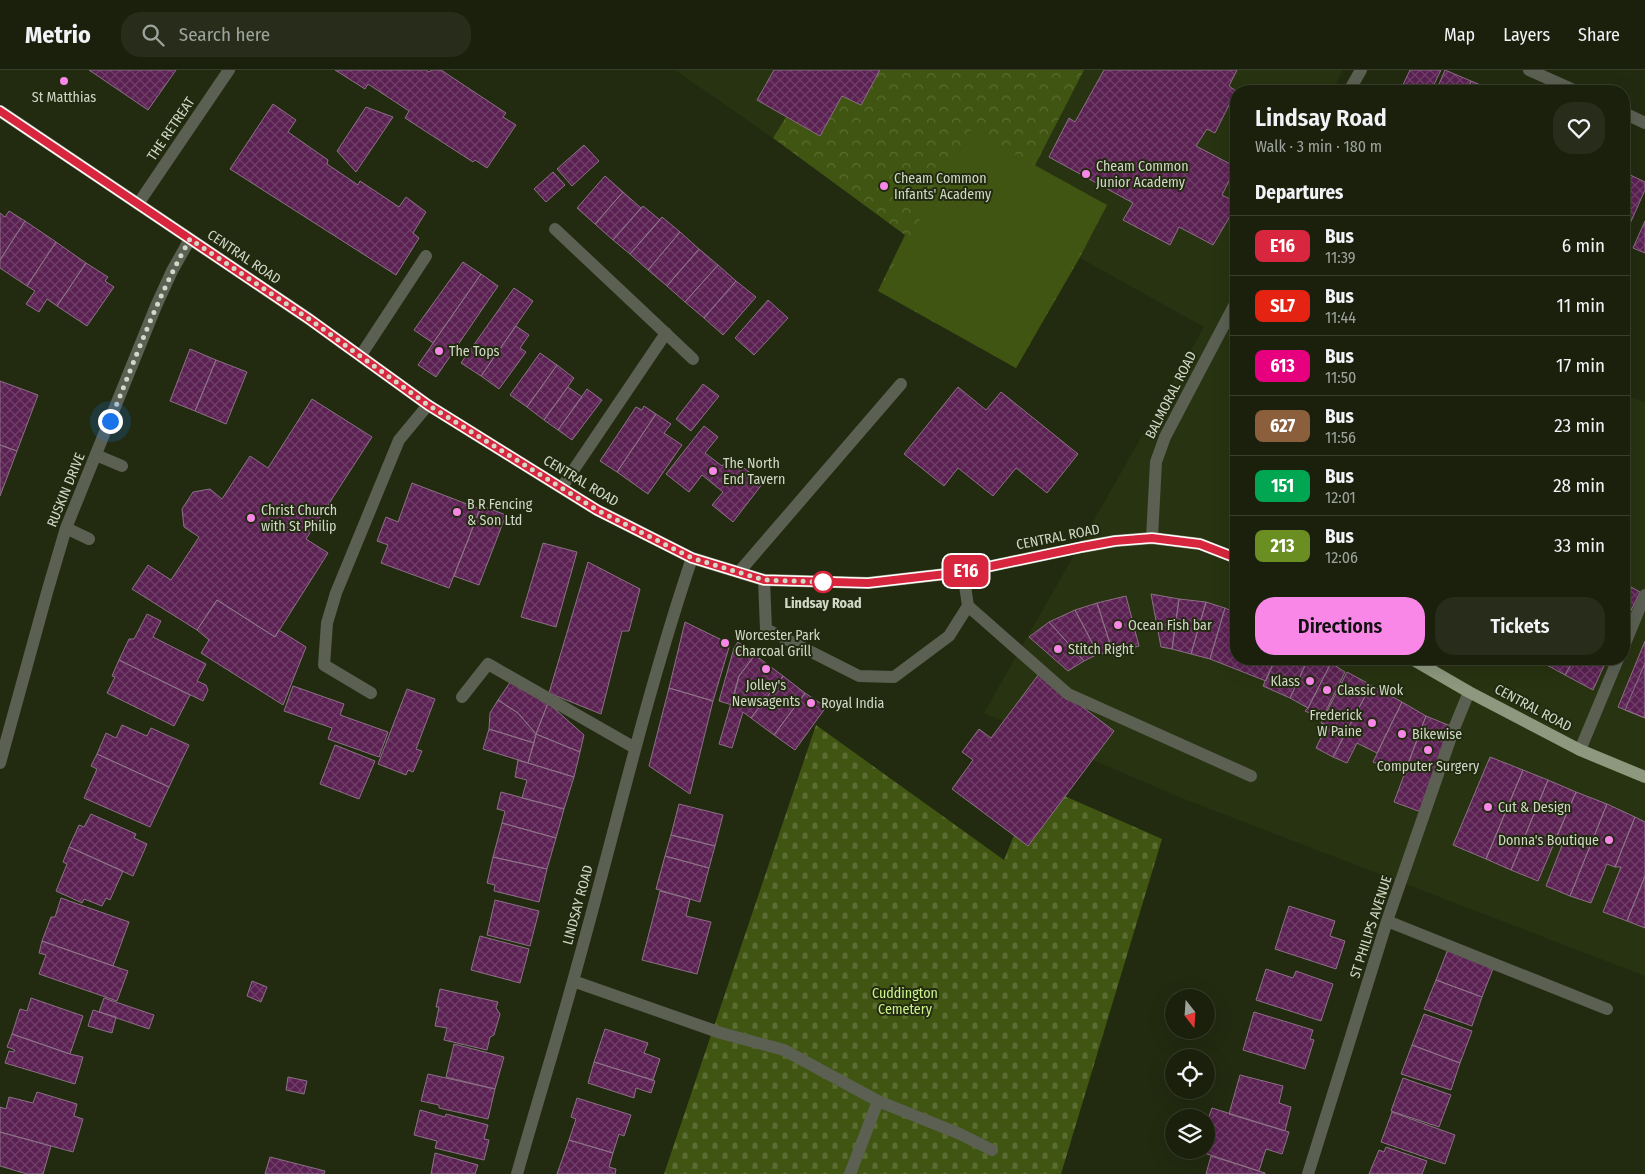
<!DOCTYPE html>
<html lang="en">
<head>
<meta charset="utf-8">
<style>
  :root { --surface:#1a200c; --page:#272d1a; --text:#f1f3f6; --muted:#9fa39d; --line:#383e2d; --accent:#f987e8 }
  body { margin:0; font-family:"Fira Sans Condensed",sans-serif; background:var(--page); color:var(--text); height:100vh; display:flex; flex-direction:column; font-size:19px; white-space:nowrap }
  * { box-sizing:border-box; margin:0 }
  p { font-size:16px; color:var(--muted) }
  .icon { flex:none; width:28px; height:28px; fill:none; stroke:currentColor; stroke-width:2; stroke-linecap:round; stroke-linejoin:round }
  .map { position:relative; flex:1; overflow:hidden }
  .sheet { position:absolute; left:1230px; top:15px; width:400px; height:580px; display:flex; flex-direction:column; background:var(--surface); border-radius:20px; box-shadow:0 5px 20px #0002,0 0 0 1px var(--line) }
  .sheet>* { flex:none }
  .badge { padding:0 10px; border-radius:8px; font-size:18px; line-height:32px }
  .needle { width:32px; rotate:163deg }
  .controls { position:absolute; left:1165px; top:919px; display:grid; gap:10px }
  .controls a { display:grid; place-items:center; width:50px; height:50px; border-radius:50%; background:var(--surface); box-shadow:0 5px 20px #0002,0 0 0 1px var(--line); font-size:25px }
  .you { position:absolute; width:25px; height:25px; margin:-12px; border:4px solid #fff; border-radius:50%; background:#1a73e8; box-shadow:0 0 0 8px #1a73e833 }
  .map>.badge { position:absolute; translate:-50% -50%; box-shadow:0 0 0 2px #fff }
  h2 { padding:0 25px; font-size:19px; line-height:45px }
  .round { display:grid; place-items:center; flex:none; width:52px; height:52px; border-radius:20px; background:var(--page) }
  .headline { display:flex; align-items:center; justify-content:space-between; height:85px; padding:0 25px }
  h1 { font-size:24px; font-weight:600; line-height:38px }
  .cta { display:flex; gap:10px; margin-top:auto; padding:10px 25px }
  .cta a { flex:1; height:58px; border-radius:20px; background:var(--accent); color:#111; font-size:20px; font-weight:600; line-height:58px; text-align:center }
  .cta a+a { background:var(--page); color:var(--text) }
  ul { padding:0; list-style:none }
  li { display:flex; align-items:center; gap:15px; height:60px; padding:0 25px; border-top:1px solid var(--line) }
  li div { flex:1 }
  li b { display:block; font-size:19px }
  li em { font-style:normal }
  li .badge { min-width:55px; font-weight:700; text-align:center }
  header { display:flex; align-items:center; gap:30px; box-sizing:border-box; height:70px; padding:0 25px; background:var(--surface); border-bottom:1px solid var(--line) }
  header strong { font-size:24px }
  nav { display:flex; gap:28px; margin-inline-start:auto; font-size:18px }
  .search { width:350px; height:45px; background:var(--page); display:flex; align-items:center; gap:12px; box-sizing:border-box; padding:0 18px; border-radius:20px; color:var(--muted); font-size:19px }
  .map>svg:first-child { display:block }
  .built { fill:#283311 }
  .forest { fill:url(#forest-crowns) }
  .cemetery { fill:url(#cemetery-stones) }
  .garden { fill:#405511 }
  .building { fill:url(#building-cross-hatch); stroke:#8b7086 }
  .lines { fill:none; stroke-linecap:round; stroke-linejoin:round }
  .minor { stroke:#5b6053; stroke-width:12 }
  .major { stroke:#8d987e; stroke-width:12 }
  .line-casing { stroke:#fff; stroke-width:11 }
  .line { stroke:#d7263d; stroke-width:8 }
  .walk { stroke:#d1d8c8; stroke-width:5; stroke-dasharray:0 9 }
  .poi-dot { fill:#f987e8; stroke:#222b10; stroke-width:2 }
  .stop-dot { fill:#fff; stroke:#d7263d; stroke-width:2.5 }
  .labels { text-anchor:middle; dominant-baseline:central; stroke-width:4; stroke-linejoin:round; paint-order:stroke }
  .poi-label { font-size:14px; fill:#d1d8c8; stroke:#222b10; text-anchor:start }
  .street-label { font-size:14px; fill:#d1d8c8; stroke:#222b10 }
  .stop-label { font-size:14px; font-weight:bold; fill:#d1d8c8; stroke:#222b10 }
  .park-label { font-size:14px; fill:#cdf38b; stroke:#222b10 }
</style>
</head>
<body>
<header>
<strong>Metrio</strong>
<div class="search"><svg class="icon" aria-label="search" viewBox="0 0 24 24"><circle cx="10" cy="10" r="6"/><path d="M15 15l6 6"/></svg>Search here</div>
<nav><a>Map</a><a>Layers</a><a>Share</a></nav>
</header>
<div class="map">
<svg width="1645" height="1104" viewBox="0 0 1645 1104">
  <defs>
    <pattern id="forest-crowns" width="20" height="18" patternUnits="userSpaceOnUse" patternTransform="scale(1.25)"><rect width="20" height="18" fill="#405511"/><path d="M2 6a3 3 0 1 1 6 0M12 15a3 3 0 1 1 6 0" fill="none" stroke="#5b6d32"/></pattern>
    <pattern id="cemetery-stones" width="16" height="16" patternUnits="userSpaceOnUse" patternTransform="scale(1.25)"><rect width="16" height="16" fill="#405511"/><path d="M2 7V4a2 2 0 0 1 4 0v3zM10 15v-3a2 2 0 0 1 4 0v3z" fill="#5b6d32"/></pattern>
    <pattern id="building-cross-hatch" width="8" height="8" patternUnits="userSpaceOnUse" patternTransform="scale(1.25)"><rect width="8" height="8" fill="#5a2152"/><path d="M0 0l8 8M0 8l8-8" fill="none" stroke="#714069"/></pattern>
  </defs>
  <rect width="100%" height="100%" fill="#222b10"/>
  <!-- built -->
  <path class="built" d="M675,0H1343L1332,21H1236V589H1624V325L1645,332V906L1179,727L984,643L1204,257L1080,188L1016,298L905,165L773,68Z"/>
  <!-- forest -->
  <path class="forest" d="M880,0H1084L1032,101L1107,135L1080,187L1016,298L878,221L905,165L773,68L786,47L820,66L842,26L861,35Z"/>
  <!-- cemetery -->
  <path class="cemetery" d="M816,655L1004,790L1035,713L1162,769L1061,1104H664Z"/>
  <!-- garden -->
  <path class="garden" d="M971,60L1107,135L1016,298L880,220Z"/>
  <!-- building -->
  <path class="building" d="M89,0H176L148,40Z
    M335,0H426L429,2L431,0H441L506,43L503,47L516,55L487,98L475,90L473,92L405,48L409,41L368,14L365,19Z
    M774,0H880L861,35L842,26L820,66L757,30Z
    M1104,0H1237L1229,16L1236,21L1215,63L1207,59L1196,76L1236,97L1222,125L1236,132V136L1213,175L1179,157L1170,175L1123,150L1133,133L1049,87L1069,48L1075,52Z
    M1410,0H1441L1431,21H1400Z
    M1445,0L1471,11L1467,21H1436Z
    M1471,11L1495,21H1467Z
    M273,34L296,50L288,62L328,90L327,94L358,115L360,111L399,137L406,127L426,142L413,163L419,168L396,205L230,99Z
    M366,37L393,47L356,102L337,81Z
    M584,75L599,91L572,116L557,99Z
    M553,102L565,115L546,132L534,119Z
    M1624,102L1645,112V120L1624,167Z
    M605,106L623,122L595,154L577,138Z
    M623,122L641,138L613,170L595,154Z
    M643,136L660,150L630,184L613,170Z
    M9,141L25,151L0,190V143L5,147Z
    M662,147L680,162L648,200L630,184Z
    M25,151L56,172L27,216L0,198V190Z
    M1645,151V183L1633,178Z
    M680,162L699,179L667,216L648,200Z
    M56,172L86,193L57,236L47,229L39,242L26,234L35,221L27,216Z
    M699,179L718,195L685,232L667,216Z
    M463,192L481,204L433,273L414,260Z
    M86,193L108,207L105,211L114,217L87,256L57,236Z
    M718,195L736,211L704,248L685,232Z
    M481,204L498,216L436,307L418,295Z
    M736,211L756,227L723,265L704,248Z
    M514,218L533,231L481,306L461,293Z
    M768,230L788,248L754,285L735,268Z
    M516,256L529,265L520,278L526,282L499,319L481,306Z
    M190,279L216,290L195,341L170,331Z
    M540,283L557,295L527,337L510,325Z
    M216,290L247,302L226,354L195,341Z
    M557,295L574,308L544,350L527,337Z
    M0,311L38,325L17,381L0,375Z
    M703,314L719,326L691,361L676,349Z
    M568,317L582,327L558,360L544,350Z
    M958,317L986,340L1001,322L1078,384L1047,423L1016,398L993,426L958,398L944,416L904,384Z
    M587,319L602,330L572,370L558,360Z
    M312,329L372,367L306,469L328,483L275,567L217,530L197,560L132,519L148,495L171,510L199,467L184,457L182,439L193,422L210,419L222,429L250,386L268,398Z
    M644,336L656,344L617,402L600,391L636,337L642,340Z
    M656,344L671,354L664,363L682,375L648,424L617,402Z
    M704,356L718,367L705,383L722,396L730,387L763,413L733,452L712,435L723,422L702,405L689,422L666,404Z
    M0,375L17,381L0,426Z
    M412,413L480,439L449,518L381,493L388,475L377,471L386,447L398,452Z
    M480,435L506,445L479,515L454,506L480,439Z
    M543,473L577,482L556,557L521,547Z
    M588,492L640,519L629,561H622L601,644L549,623Z
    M1624,513L1640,522L1624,555Z
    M1151,524L1179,529L1172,579L1161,577Z
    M1126,526L1139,576L1113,583L1097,533Z
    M1179,529L1206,532L1191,584L1172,579Z
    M217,530L275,567L279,560L306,577L283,635L201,583L209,570L197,560Z
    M1206,532L1225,538L1210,589L1191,584Z
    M1097,533L1113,583L1098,584L1075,540Z
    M1225,538L1236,543V589H1275L1266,611L1210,589Z
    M1075,540L1098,584L1084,591L1049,552Z
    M147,544L161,551L153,567L206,594L197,611L206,615L208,620L203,631L119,590L129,569H134Z
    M685,552L730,574L713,631L669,618Z
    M1049,552L1084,591L1068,601L1029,567Z
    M1645,571V648L1618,637Z
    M738,572L755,585L739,606L732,635L719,631L734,578Z
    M755,585L783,606L751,648L743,642L732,678L719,674L739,606Z
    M1275,589H1308L1290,628L1263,616Z
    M1308,589H1323L1331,593L1308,638L1290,628Z
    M1535,589H1547L1545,594Z
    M1547,589H1574L1565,605L1545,594Z
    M1574,589H1607L1593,620L1565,605Z
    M119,590L190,625L174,656L107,623L115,607L112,606Z
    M1331,593L1345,602L1322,649L1305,641L1308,638Z
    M1645,593V648L1625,640Z
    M1347,602L1371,615L1333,687L1316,678L1327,655L1321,653Z
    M1039,604L1114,661L1028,776L952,719L973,690L962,682L979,659L991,668Z
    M783,606L805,623L774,665L751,648Z
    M511,611L548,633L536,664L518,643L498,630Z
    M1371,615L1402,632L1377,683L1357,673L1347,693L1333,687Z
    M293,616L344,634L340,645L388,662L379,687L328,669L332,658L284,641Z
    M669,618L713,631L690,724L649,696Z
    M407,619L435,629L416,679L422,681L413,702L408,700L406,705L378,694Z
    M805,623L826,637L795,680L774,665Z
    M498,630L518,643L536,664L534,673L489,659L490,643Z
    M1402,632L1426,646L1404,704L1373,692Z
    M548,633L584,665L580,682L536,664Z
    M1426,646L1453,657L1421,742L1394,732Z
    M122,655L147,666L151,658L189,675L169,717L97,684L106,663L116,668Z
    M489,659L534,673L528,693L483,679Z
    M536,664L580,682L574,707L528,693Z
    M335,675L375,691L359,729L320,714Z
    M97,684L169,717L150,757L84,728L97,699L91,696Z
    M1490,687L1523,700L1486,789L1453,775Z
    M518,690L574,707L564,739L522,728L527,710L515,707Z
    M1523,700L1548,710L1511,800L1486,789Z
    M1548,710L1576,722L1538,811L1511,800Z
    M501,722L564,739L556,768L502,753L505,741L497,739Z
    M1576,722L1607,734L1570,826L1546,816L1563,773L1555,770Z
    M679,734L723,745L715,776L671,765Z
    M1607,734L1635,747L1615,797L1607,794L1591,833L1570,826Z
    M91,744L136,764L134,768L147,774L133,806L69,777L79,755L84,757Z
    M1635,747L1645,752V806L1627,851L1603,842L1621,797H1615Z
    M502,753L556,768L547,799L493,787Z
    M671,765L715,776L709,798L665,786Z
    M69,777L123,801L110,830L106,828L102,836L84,829L82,833L56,821L67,794L63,792Z
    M665,786L709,798L700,832L656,819Z
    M493,787L547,799L539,832L494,821L495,815L487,813Z
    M1645,806V858L1627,851Z
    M660,821L690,829L686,846L711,852L697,904L642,890Z
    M61,828L129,852L113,896L42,871L51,847H55Z
    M495,830L539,841L530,876L487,865Z
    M1289,836L1335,851L1330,866L1345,871L1336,899L1275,879Z
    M480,866L529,879L520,913L471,900Z
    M42,871L128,901L117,931L39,904L46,885L39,883Z
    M1448,879L1494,896L1482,927L1436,910Z
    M1266,899L1293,908L1296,901L1333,914L1321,951L1256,930Z
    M1436,910L1482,927L1472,956L1424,939Z
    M252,911L267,917L261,932L247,926Z
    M440,919L498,932L496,938L500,944L494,965L490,967L487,980L444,970L447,958L435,956L439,937H436Z
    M31,928L83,946L70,984L12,964L20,939L27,941Z
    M104,928L154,945L149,959L99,942Z
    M93,940L116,947L112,963L88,956Z
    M1254,942L1313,960L1310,969L1314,970L1305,999L1243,980Z
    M1424,944L1472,961L1460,993L1412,975Z
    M605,959L648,973L644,983L660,989L653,1010L594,992Z
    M12,964L70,984L83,987L75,1014L5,993L9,981L14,982L15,980L7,977Z
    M454,974L504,987L495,1019L446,1007Z
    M1412,975L1460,993L1451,1020L1401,1004Z
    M594,992L655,1011L651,1023L636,1018L634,1028L588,1013Z
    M428,1004L495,1019L488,1049L439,1038V1035L421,1031Z
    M1240,1005L1283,1016L1279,1033L1291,1037L1285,1061L1229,1044Z
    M288,1007L307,1011L304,1024L286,1020Z
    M1403,1008L1451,1025L1439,1057L1391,1041Z
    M37,1022L77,1034L74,1046L83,1049L73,1082L0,1062V1037L6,1039L9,1027L33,1033Z
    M577,1028L631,1045L624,1066L619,1064L613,1083L569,1070L576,1049L571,1047Z
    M1212,1038L1289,1062L1282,1084L1266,1079L1259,1101L1198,1081L1206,1080V1055Z
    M420,1040L445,1047L446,1044L488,1055L484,1069L489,1070L484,1090L435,1078L437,1071L414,1065Z
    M1392,1042L1455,1065L1445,1094L1381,1072Z
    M0,1062L51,1076L43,1104H27L0,1096Z
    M569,1070L613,1083L609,1097L616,1099L615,1104H557Z
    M1386,1077L1427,1091L1422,1104H1369L1379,1080L1384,1082Z
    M435,1083L478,1095L475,1104H431Z
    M1211,1086L1265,1103V1104H1206Z
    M270,1087L325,1101L324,1104H265Z"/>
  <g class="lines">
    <!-- minor -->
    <path class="minor" d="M1529,0L1576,21
      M1349,21L1361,0
      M1624,43L1645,53
      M138,134L229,0
      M555,159L693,289
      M361,285L426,186
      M96,385L122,396
      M562,417L666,263
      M66,458L89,469
      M1152,468L1156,392L1165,367L1236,232
      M739,502L901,314
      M764,510L766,559L859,606L894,607L949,566L968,536L963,502
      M968,536L1068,624L1251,706
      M1624,576L1645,525
      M371,623L324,595L327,553L336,523L399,370L428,335
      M462,627L488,594L635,678
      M1580,680L1618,589
      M0,693L48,519L66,458L156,236L172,201L190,169
      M1387,851L1607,939
      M573,911L721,963L784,980L878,1031L960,1064L992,1080
      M517,1104C535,1040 555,976 573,911C613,770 645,627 692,488
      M850,1104L878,1031
      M1308,1104L1387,851L1453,661L1469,622"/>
    <!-- major -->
    <path class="major" d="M0,41L309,249L428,335L597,440L692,488L764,510L868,513L963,502L1082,477L1115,471L1152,468L1200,474L1236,488
      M1412,589L1469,622L1580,680L1645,707"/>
  </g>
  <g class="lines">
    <defs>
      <path id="line" d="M0,41L309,249L428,335L597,440L692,488L764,510L868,513L963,502L1082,477L1115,471L1152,468L1200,474L1236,488"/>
    </defs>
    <!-- line casing -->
    <use href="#line" class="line-casing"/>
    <!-- line -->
    <use href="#line" class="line"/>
    <!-- walk -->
    <path class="walk" d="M110,351C135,290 157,227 190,169L309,249L428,335L597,440L692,488L764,510L823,512"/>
  </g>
  <!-- markers -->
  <g class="poi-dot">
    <circle cx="64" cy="11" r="5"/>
    <circle cx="1086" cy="104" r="5"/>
    <circle cx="884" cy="116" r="5"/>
    <circle cx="439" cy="281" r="5"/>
    <circle cx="713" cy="401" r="5"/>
    <circle cx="457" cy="442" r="5"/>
    <circle cx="251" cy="448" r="5"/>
    <circle cx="1118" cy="555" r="5"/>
    <circle cx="725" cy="573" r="5"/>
    <circle cx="1058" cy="579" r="5"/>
    <circle cx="766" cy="599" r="5"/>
    <circle cx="1310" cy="611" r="5"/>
    <circle cx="1327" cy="620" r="5"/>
    <circle cx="811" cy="633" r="5"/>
    <circle cx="1372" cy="653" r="5"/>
    <circle cx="1402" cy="664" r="5"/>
    <circle cx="1428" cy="680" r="5"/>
    <circle cx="1488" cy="737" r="5"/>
    <circle cx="1609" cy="770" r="5"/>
  </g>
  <circle class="stop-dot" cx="823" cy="512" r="10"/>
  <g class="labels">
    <!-- poi labels -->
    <g class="poi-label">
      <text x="64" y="27" text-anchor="middle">St Matthias</text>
      <text x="1096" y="96">Cheam Common<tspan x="1096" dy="16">Junior Academy</tspan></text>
      <text x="894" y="108">Cheam Common<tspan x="894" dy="16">Infants' Academy</tspan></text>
      <text x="449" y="281">The Tops</text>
      <text x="723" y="393">The North<tspan x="723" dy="16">End Tavern</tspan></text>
      <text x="467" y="434">B R Fencing<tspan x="467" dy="16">&amp; Son Ltd</tspan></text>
      <text x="261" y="440">Christ Church<tspan x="261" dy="16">with St Philip</tspan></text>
      <text x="1128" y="555">Ocean Fish bar</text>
      <text x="735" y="565">Worcester Park<tspan x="735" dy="16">Charcoal Grill</tspan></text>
      <text x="1068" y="579">Stitch Right</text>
      <text x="1300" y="611" text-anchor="end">Klass</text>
      <text x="766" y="615" text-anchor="middle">Jolley's<tspan x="766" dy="16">Newsagents</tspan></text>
      <text x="1337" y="620">Classic Wok</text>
      <text x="821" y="633">Royal India</text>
      <text x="1362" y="645" text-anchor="end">Frederick<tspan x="1362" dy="16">W Paine</tspan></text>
      <text x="1412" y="664">Bikewise</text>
      <text x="1428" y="696" text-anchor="middle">Computer Surgery</text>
      <text x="1498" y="737">Cut &amp; Design</text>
      <text x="1599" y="770" text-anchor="end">Donna's Boutique</text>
    </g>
    <!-- street labels -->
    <g class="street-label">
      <text transform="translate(171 59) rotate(-56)">THE RETREAT</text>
      <text transform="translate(244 187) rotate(34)">CENTRAL ROAD</text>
      <text transform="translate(1171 325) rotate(-63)">BALMORAL ROAD</text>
      <text transform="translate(581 411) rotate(31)">CENTRAL ROAD</text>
      <text transform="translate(66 420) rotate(-68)">RUSKIN DRIVE</text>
      <text transform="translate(1058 467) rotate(-11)">CENTRAL ROAD</text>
      <text transform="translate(1533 638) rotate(28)">CENTRAL ROAD</text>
      <text transform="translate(578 835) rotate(-75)">LINDSAY ROAD</text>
      <text transform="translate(1371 857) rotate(-72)">ST PHILIPS AVENUE</text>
    </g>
    <!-- stop labels -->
    <g class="stop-label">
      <text x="823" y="533">Lindsay Road</text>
    </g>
    <!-- park labels -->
    <g class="park-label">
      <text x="905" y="923">Cuddington<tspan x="905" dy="16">Cemetery</tspan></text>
    </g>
  </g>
</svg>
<div class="controls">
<a><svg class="needle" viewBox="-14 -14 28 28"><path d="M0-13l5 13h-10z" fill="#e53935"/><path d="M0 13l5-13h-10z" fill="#9fa39d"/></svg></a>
<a><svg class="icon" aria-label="locate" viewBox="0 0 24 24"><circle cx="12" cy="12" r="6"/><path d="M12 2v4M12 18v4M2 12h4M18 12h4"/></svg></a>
<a><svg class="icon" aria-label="layers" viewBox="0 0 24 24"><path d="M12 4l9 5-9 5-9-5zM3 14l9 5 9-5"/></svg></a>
</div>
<div class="you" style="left:110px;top:351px"></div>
<b class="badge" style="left:966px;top:501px;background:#d7263d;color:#fff">E16</b>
<section class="sheet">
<div class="headline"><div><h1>Lindsay Road</h1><p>Walk · 3 min · 180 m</p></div><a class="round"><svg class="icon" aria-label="heart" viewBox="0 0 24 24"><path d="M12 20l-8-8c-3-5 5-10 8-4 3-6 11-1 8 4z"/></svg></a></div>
<h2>Departures</h2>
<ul>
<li><span class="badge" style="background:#d7263d;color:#fff">E16</span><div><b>Bus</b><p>11:39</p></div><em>6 min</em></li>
<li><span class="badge" style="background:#e42313;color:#fff">SL7</span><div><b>Bus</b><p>11:44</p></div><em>11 min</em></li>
<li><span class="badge" style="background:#e6007e;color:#fff">613</span><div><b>Bus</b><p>11:50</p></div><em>17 min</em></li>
<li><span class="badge" style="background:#8b5e3c;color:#fff">627</span><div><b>Bus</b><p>11:56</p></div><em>23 min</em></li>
<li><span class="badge" style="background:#00a651;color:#fff">151</span><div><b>Bus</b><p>12:01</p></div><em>28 min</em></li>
<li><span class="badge" style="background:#6b8e23;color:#fff">213</span><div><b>Bus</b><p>12:06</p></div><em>33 min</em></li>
</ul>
<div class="cta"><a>Directions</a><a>Tickets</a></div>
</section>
</div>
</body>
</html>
